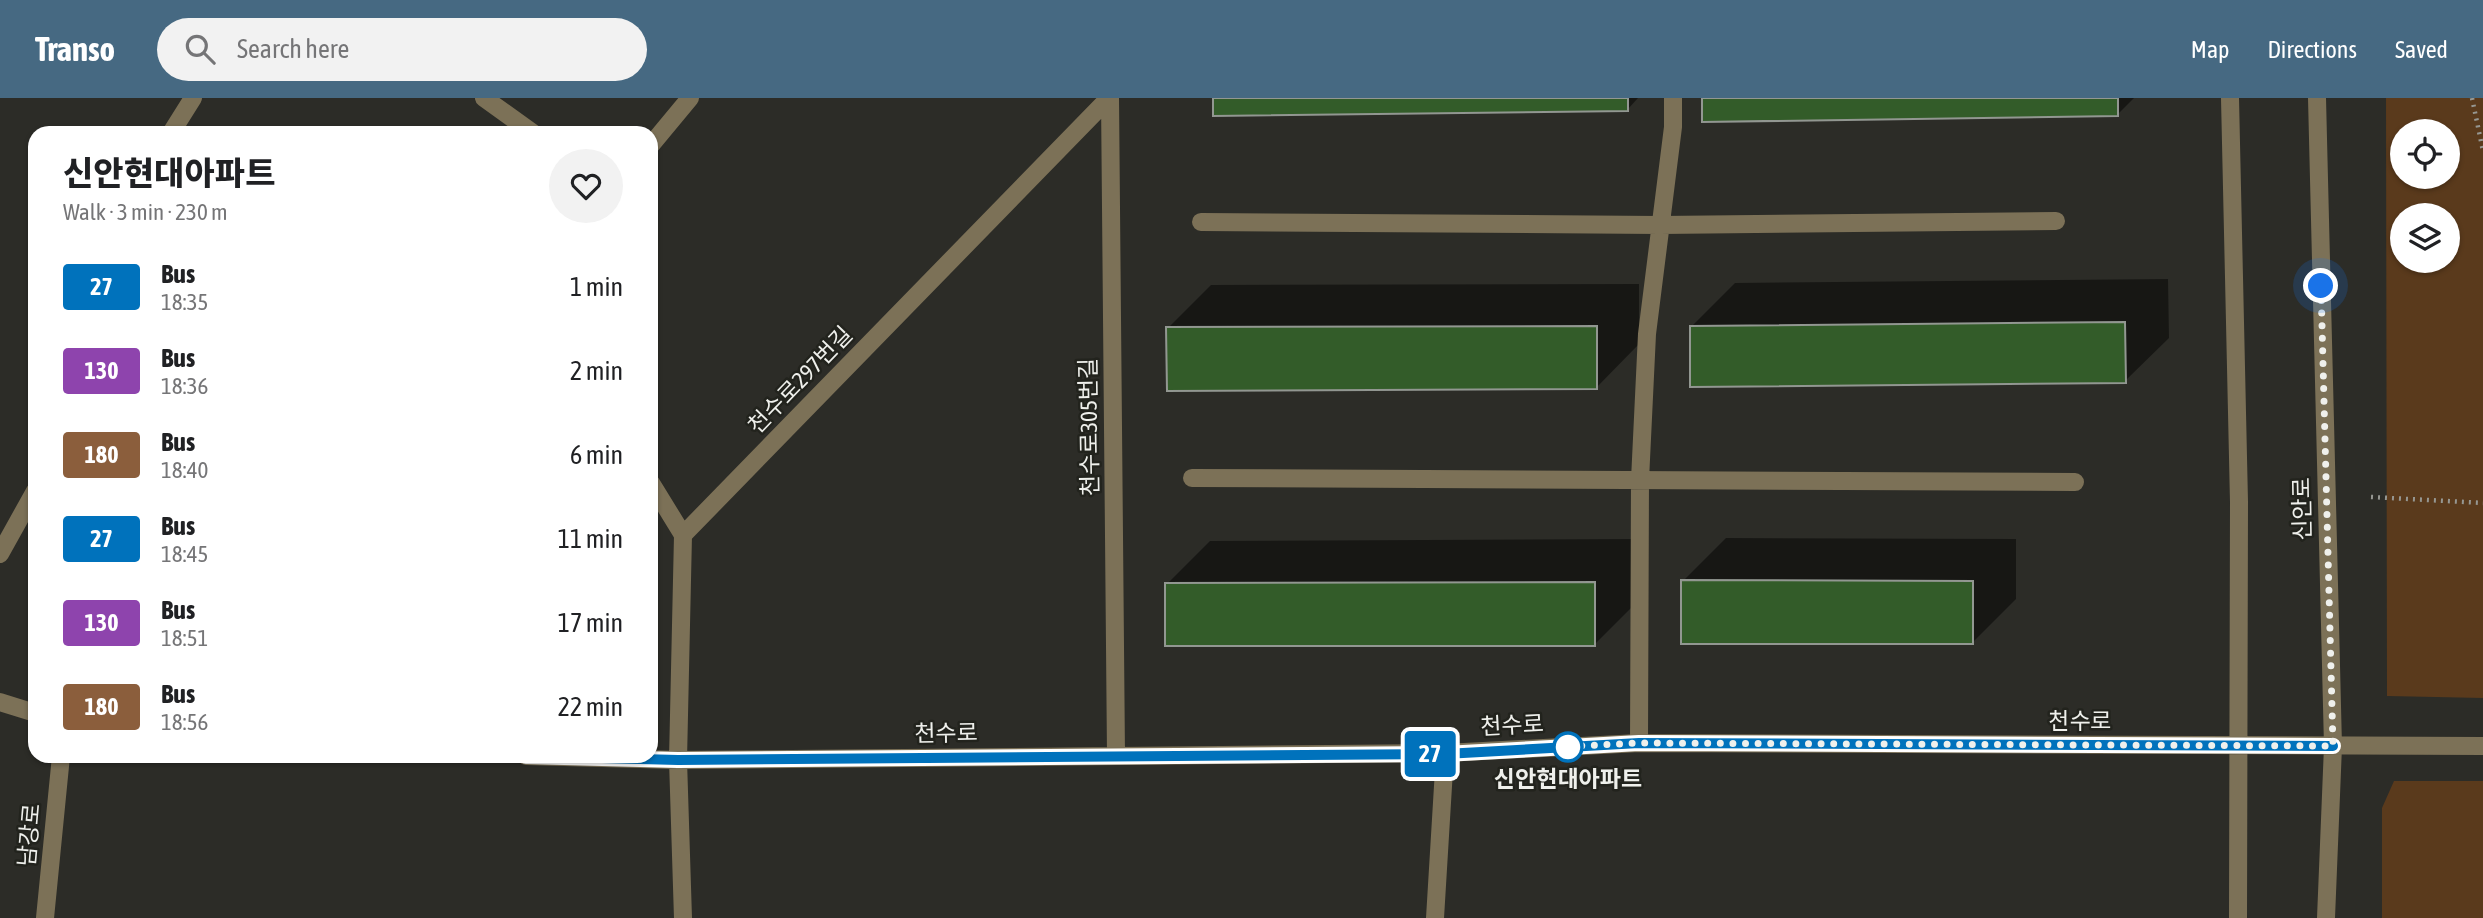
<!DOCTYPE html>
<html lang="en">
<head>
<meta charset="utf-8">
<style>
  :root { --surface:#fff; --page:#f2f2f2; --text:#202124; --muted:#757577; --accent:#466982 }
  body { margin:0; font-family:"Asap Condensed","Noto Sans KR",sans-serif; background:var(--page); color:var(--text); height:100vh; display:flex; flex-direction:column; font-size:26px; white-space:nowrap }
  * { box-sizing:border-box; margin:0 }
  p { font-size:23px; color:var(--muted) }
  .icon { flex:none; width:38px; height:38px; fill:none; stroke:currentColor; stroke-width:2; stroke-linecap:round; stroke-linejoin:round }
  .map { position:relative; flex:1; overflow:hidden }
  .panel { position:absolute; left:28px; top:28px; width:630px; height:637px; display:flex; flex-direction:column; background:var(--surface); border-radius:21px; box-shadow:0 2px 5px #0004 }
  .panel>* { flex:none }
  .badge { padding:0 14px; border-radius:5px; font-size:24px; line-height:46px }
  .fabs { position:absolute; left:2390px; top:21px; display:grid; gap:14px }
  .fabs a { display:grid; place-items:center; width:70px; height:70px; border-radius:50%; background:var(--surface); box-shadow:0 2px 5px #0004; font-size:35px }
  .you { position:absolute; width:35px; height:35px; margin:-18px; border:5px solid #fff; border-radius:50%; background:#1a73e8; box-shadow:0 0 0 10px #1a73e833 }
  .map>.badge { position:absolute; translate:-50% -50%; box-shadow:0 0 0 4px #fff }
  .round { display:grid; place-items:center; flex:none; width:74px; height:74px; border-radius:37px; background:var(--page) }
  .overview { display:flex; align-items:center; justify-content:space-between; height:119px; padding:0 35px }
  h1 { font-size:33px; font-weight:800; line-height:52px }
  ul { padding:0; list-style:none }
  li { display:flex; align-items:center; gap:21px; height:84px; padding:0 35px }
  li div { flex:1 }
  li b { display:block; font-size:26px }
  li em { font-style:normal }
  li .badge { min-width:77px; font-weight:700; text-align:center }
  header { display:flex; align-items:center; gap:42px; box-sizing:border-box; height:98px; padding:0 35px; background:var(--accent); color:#fff }
  header strong { font-size:33px }
  nav { display:flex; gap:38px; margin-inline-start:auto; font-size:24px }
  .search { width:490px; height:63px; background:var(--page); display:flex; align-items:center; gap:18px; box-sizing:border-box; padding:0 24px; border-radius:38px; color:var(--muted); font-size:26px }
  .map>svg:first-child { display:block }
  .green { fill:#5a3a1c; fill-rule:evenodd }
  .shadow { fill:#0007 }
  .building { fill:#335c29; stroke:#929791; stroke-width:2 }
  .lines { fill:none; stroke-linecap:round; stroke-linejoin:round }
  .path { stroke:#969792; stroke-width:4.5; stroke-dasharray:2 5; stroke-linecap:butt }
  .minor { stroke:#7c7157; stroke-width:18 }
  .line-casing { stroke:#fff; stroke-width:16 }
  .line { stroke:#0072bc; stroke-width:10 }
  .walk { stroke:#eff0ec; stroke-width:7; stroke-dasharray:0 12.6 }
  .stop-dot { fill:#fff; stroke:#0072bc; stroke-width:3.5 }
  .labels { text-anchor:middle; dominant-baseline:central; stroke-width:5; stroke-linejoin:round; paint-order:stroke }
  .street-label { font-size:23px; fill:#eff0ec; stroke:#22231d }
  .stop-label { font-size:23px; font-weight:bold; fill:#eff0ec; stroke:#22231d }
</style>
</head>
<body>
<header>
<strong>Transo</strong>
<div class="search"><svg class="icon" aria-label="search" viewBox="0 0 24 24"><circle cx="10" cy="10" r="6"/><path d="M15 15l6 6"/></svg>Search here</div>
<nav><a>Map</a><a>Directions</a><a>Saved</a></nav>
</header>
<div class="map">
<svg width="2483" height="820" viewBox="0 0 2483 820">
  <rect width="100%" height="100%" fill="#2c2c27"/>
  <!-- green -->
  <path class="green" d="M2386,0H2483V600L2387,598ZM2403,33H2448V79H2403ZM2403,117H2448V163H2403Z
    M2394,683H2483V820H2382V710Z"/>
  <!-- shadow -->
  <path class="shadow" d="M1214,0H1638L1628,11Z
    M1704,0H2134L2117,17Z
    M2168,181L2169,240L2125,283L1691,229L1735,185Z
    M1639,186V246L1596,290L1168,230L1211,187Z
    M1726,440L2016,441V501L1973,544L1683,483Z
    M1638,441V503L1595,546L1167,486L1210,443Z"/>
  <!-- building -->
  <path class="building" d="M1213,0H1628V13L1213,18Z
    M1702,0H2118V18L1702,24Z
    M2125,224L2126,285L1690,289V228Z
    M1597,228V291L1167,293L1166,229Z
    M1681,482L1973,483V546H1681Z
    M1595,484V548H1165V485Z"/>
  <g class="lines">
    <!-- path -->
    <path class="path" d="M2472,0L2483,53
      M2371,399L2483,405"/>
    <!-- minor -->
    <path class="minor" d="M484,0L533,35
      M1110,0L1116,657
      M2230,0L2239,404L2238,820
      M2317,0L2333,648L2326,820
      M171,35L193,0
      M651,47L690,0
      M1201,124L1660,127L2056,123
      M1192,380L2075,384
      M651,385L683,437
      M0,456L35,393
      M0,604L35,615
      M1639,645L1640,382L1647,236L1673,29V0
      M526,658L678,662L1445,655L1639,645L2483,648
      M45,820L61,658
      M683,820L678,662L683,437L1109,0
      M1435,820L1445,655"/>
  </g>
  <g class="lines">
    <defs>
      <path id="line" d="M526,658L678,662L1445,656L1639,645L2333,648"/>
    </defs>
    <!-- line casing -->
    <use href="#line" class="line-casing"/>
    <!-- line -->
    <use href="#line" class="line"/>
    <!-- walk -->
    <path class="walk" d="M1568,649H1556L1639,645L2333,648L2321,188"/>
  </g>
  <!-- markers -->
  <circle class="stop-dot" cx="1568" cy="649" r="14"/>
  <g class="labels">
    <!-- street labels -->
    <g class="street-label">
      <text transform="translate(800 282) rotate(-46)">천수로297번길</text>
      <text transform="translate(1089 329) rotate(-91)">천수로305번길</text>
      <text transform="translate(2302 411) rotate(-91)">신안로</text>
      <text x="2080" y="623">천수로</text>
      <text transform="translate(1512 627) rotate(-3)">천수로</text>
      <text transform="translate(946 635) rotate(-1)">천수로</text>
      <text transform="translate(29 737) rotate(-85)">남강로</text>
    </g>
    <!-- stop labels -->
    <g class="stop-label">
      <text x="1568" y="681">신안현대아파트</text>
    </g>
  </g>
</svg>
<div class="fabs">
<a><svg class="icon" aria-label="locate" viewBox="0 0 24 24"><circle cx="12" cy="12" r="6"/><path d="M12 2v4M12 18v4M2 12h4M18 12h4"/></svg></a>
<a><svg class="icon" aria-label="layers" viewBox="0 0 24 24"><path d="M12 4l9 5-9 5-9-5zM3 14l9 5 9-5"/></svg></a>
</div>
<div class="you" style="left:2321px;top:188px"></div>
<b class="badge" style="left:1430px;top:656px;background:#0072bc;color:#fff">27</b>
<section class="panel">
<div class="overview"><div><h1>신안현대아파트</h1><p>Walk · 3 min · 230 m</p></div><a class="round"><svg class="icon" aria-label="heart" viewBox="0 0 24 24"><path d="M12 20l-8-8c-3-5 5-10 8-4 3-6 11-1 8 4z"/></svg></a></div>
<ul>
<li><span class="badge" style="background:#0072bc;color:#fff">27</span><div><b>Bus</b><p>18:35</p></div><em>1 min</em></li>
<li><span class="badge" style="background:#8e44ad;color:#fff">130</span><div><b>Bus</b><p>18:36</p></div><em>2 min</em></li>
<li><span class="badge" style="background:#8b5e3c;color:#fff">180</span><div><b>Bus</b><p>18:40</p></div><em>6 min</em></li>
<li><span class="badge" style="background:#0072bc;color:#fff">27</span><div><b>Bus</b><p>18:45</p></div><em>11 min</em></li>
<li><span class="badge" style="background:#8e44ad;color:#fff">130</span><div><b>Bus</b><p>18:51</p></div><em>17 min</em></li>
<li><span class="badge" style="background:#8b5e3c;color:#fff">180</span><div><b>Bus</b><p>18:56</p></div><em>22 min</em></li>
</ul>
</section>
</div>
</body>
</html>
